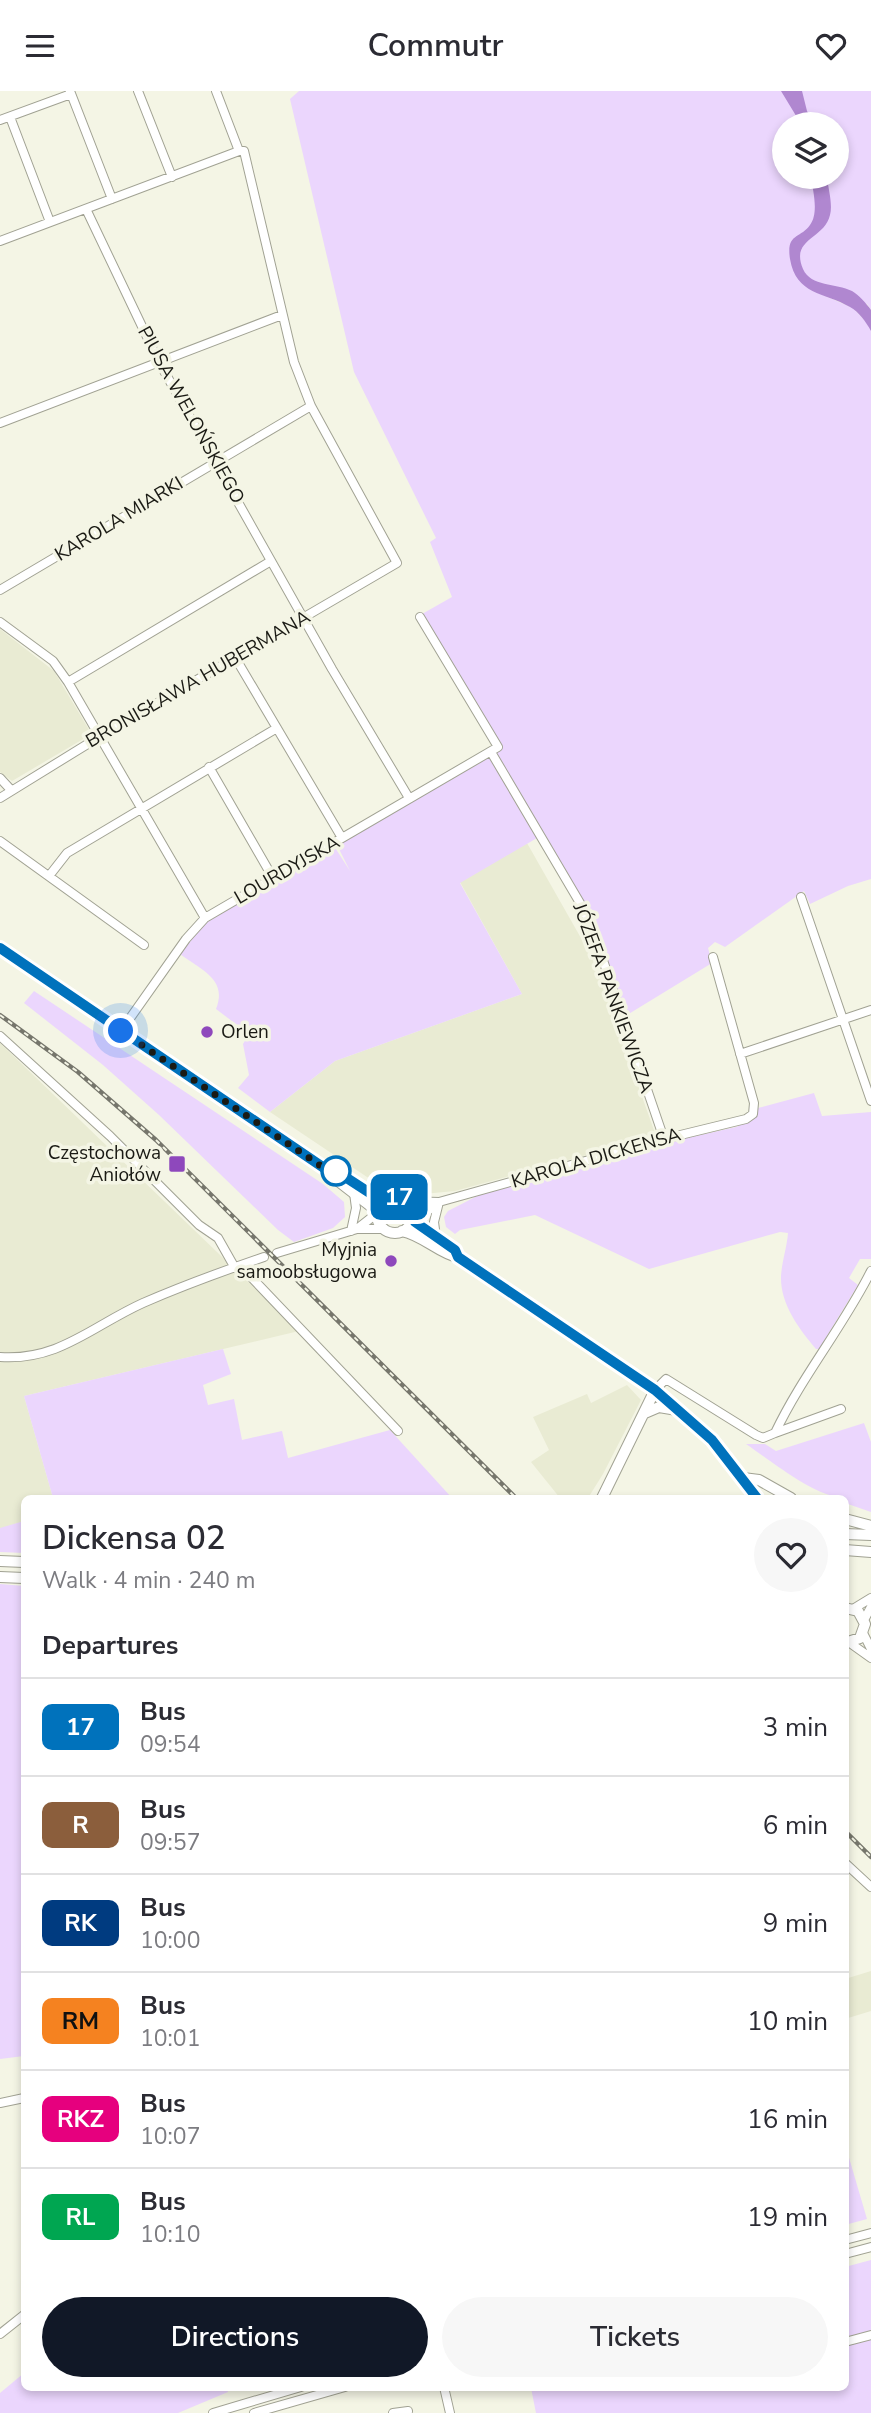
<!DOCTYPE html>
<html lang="en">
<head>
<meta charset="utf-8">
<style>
  :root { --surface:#fff; --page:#f7f7f7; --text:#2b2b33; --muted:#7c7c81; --line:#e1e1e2; --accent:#111827 }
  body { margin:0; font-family:"Nunito Sans",sans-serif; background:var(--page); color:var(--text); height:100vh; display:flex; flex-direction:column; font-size:26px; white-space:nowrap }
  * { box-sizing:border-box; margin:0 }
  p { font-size:23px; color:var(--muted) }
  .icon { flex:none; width:38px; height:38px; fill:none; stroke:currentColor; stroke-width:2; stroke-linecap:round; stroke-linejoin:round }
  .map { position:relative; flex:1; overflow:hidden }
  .drawer { position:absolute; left:21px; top:1404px; width:828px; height:896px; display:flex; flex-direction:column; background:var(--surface); border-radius:10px; box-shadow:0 4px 10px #0003 }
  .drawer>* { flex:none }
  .badge { padding:0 14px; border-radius:10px; font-size:24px; line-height:46px }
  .fabs { position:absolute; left:772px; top:21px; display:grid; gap:14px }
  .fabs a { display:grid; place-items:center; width:77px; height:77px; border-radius:50%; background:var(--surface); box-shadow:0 4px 10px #0003; font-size:35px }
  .you { position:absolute; width:35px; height:35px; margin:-18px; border:5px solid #fff; border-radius:50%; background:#1a73e8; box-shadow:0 0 0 10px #1a73e833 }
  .map>.badge { position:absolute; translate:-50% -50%; box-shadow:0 0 0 4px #fff }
  h2 { padding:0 21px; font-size:26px; line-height:63px }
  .round { display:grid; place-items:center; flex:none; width:74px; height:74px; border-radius:37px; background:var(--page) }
  .summary { display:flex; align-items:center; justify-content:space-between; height:119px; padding:0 21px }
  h1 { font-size:33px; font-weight:600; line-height:52px }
  .primary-button { display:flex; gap:14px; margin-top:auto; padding:14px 21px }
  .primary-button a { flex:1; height:80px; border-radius:42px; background:var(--accent); color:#fff; font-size:28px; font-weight:600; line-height:80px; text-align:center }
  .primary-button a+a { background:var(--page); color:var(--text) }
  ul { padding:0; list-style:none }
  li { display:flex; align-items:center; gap:21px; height:98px; padding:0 21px; border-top:2px solid var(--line) }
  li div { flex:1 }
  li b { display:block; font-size:26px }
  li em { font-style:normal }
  li .badge { min-width:77px; font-weight:700; text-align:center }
  header { display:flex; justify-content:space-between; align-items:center; height:91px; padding:0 21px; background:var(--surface); font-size:32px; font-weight:600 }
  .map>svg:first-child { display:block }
  .built { fill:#e9ebd3 }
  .green { fill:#ebd6fd }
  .water { fill:#b087d0 }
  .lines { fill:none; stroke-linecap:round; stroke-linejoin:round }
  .minor-casing { stroke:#a1a293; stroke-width:10 }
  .major-casing { stroke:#a1a293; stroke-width:12 }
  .minor { stroke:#fff; stroke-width:8 }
  .major { stroke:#fff; stroke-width:10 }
  .rail-casing { stroke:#76766c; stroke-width:4.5 }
  .rail { stroke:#f4f5e5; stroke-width:2; stroke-dasharray:5; stroke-linecap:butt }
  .line-casing { stroke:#fff; stroke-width:16 }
  .line { stroke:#0072bc; stroke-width:10 }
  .walk { stroke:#1a1a14; stroke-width:7; stroke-dasharray:0 12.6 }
  .poi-dot { fill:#8e48bc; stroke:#f4f5e5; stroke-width:2.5 }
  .stop-dot { fill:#fff; stroke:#0072bc; stroke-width:3.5 }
  .labels { text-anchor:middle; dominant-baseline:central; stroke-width:7; stroke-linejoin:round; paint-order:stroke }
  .street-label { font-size:19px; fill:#1a1a14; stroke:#f4f5e5 }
  .poi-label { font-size:19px; fill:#1a1a14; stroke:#f4f5e5; text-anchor:end }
</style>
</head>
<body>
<header><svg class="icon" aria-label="menu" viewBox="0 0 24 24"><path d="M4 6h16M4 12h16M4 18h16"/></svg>Commutr<svg class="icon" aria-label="heart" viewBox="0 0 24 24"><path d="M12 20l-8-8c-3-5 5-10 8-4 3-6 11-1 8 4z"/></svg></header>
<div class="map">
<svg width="871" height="2322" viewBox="0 0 871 2322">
  <rect width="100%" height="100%" fill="#f4f5e5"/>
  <!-- built -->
  <path class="built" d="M0,538L54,580L91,642L90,644L12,690L0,681Z
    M527,752L594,870L656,1045L455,1100L423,1103L367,1086L270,1021L335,970L522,903L460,791Z
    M0,952L299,1240L24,1305L53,1407H24V1430L4,1437H0Z
    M627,1294L641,1309L603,1383L588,1407H560L531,1371L549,1359L533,1326L587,1303L591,1312Z
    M871,1880V1920L845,1928V1888Z"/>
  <!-- green -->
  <path class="green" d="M299,0H782L801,33H784V86H836V33H814L791,0H871V219L867,213L818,200L823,204L853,217L871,236V788L848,795L810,813L804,800L725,856L715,851L708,857L712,872L627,924L599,847L527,728L537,747L460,792L522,903L335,970L270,1021L238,997L249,984L243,953L249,943L216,918C228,888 201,879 180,863L207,830L334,755L350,780L337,754L502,658L422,523L452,506L430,451L436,447L354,281L290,8Z
    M34,900L323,1093L344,1111L345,1126L333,1137L294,1151L278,1139L159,1024L103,974L24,912Z
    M814,1002L822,1025L871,1021V1168H860L849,1187L858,1194L819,1258H816C799,1238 780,1213 781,1185C782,1170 787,1156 788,1142L780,1141L649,1178L535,1124L460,1139L455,1143L446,1136L444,1126L448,1120L485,1101L638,1058L736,1036C747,1031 754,1029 758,1017Z
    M223,1258L231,1283L203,1294L208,1314L234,1308L242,1349L282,1340L288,1367L390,1339L452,1407H53L24,1305Z
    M864,1332L871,1351V1421L845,1412V1407C816,1407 771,1370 746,1353H765L776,1360Z
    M24,1430V1462L0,1461V1437Z
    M0,1493L24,1495V1965L0,1968Z
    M845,2053L867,2128L845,2134Z
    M871,2169V2322H536L531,2297L523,2296H845V2176Z
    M24,2282V2296H227L228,2301L178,2322H0V2302Z"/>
  <!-- water -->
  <path class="water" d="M781,0H802L807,20L814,33H801Z
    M811,86H827C828,97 833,113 830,124C824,149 790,147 803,178C811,196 836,192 852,200C859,204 866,212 871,219V240C866,231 859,221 850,216C824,201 796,204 790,168C786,142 800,148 810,134C819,122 813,100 811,86Z"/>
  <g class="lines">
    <defs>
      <path id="minor" d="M70,0L112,108
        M138,0L172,86
        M216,0L239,60
        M10,26L50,131
        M0,29L71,3
        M86,118L159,271L332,578L409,707
        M0,150L239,60H244L294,271L311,315L397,472L99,646L0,707
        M0,332L282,224
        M0,499L311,315
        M0,531L53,570L68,591L205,827
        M236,568L342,747
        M68,591L271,470
        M491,661L580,812L593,840L664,1048
        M209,676L273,787
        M0,687L11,699
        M0,750L144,854
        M49,785L67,762L277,637
        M801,806L871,1010
        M121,940L186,848L205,827L498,656L420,526
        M0,945L110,1045L199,1134L218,1147L235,1177
        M740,963L871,919
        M407,1110L439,1111L664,1048L746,1028L753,1023L754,1012L713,866
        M413,1126L437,1115
        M357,1138H384
        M351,1140L356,1117L354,1102
        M436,1146L434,1131L439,1111
        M277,1162L357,1138L376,1123
        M245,1173L251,1186L398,1340
        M0,1266C59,1270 92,1235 143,1212C182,1195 223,1180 264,1166
        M655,1299L666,1288L756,1344L763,1347L775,1342C802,1285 843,1236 871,1180
        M775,1342L841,1318
        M853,1518L871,1507
        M864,1529L871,1516
        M863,1542L871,1558
        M850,1552L871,1567
        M845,1772L871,1796
        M0,2012L24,2007
        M845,2149L871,2142
        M845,2163L871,2156
        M0,2243L24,2224
        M845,2251L871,2244
        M444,2296L450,2322
        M213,2322L301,2296
        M254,2322L345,2296
        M393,2322L408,2320"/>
      <path id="major" d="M0,857L330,1081L333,1086L377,1120
        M330,1081L336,1080L376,1106L385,1108
        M377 1124a18 18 0 1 1 36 0a18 18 0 1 1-36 0Z
        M412,1128L455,1159L458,1166
        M402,1140C423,1144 440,1163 458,1166L655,1299L712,1349L757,1407
        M645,1322L659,1316L677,1319
        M743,1387L759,1389L791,1407
        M602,1407L655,1299
        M845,1428L871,1435
        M845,1443L871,1444
        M845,1459L871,1461
        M0,1470L24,1471
        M0,1486L24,1487
        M845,1517L858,1520L865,1533L860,1547L845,1552"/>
    </defs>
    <!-- minor casing -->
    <use href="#minor" class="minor-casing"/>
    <!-- major casing -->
    <use href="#major" class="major-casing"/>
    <!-- minor -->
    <use href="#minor" class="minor"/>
    <!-- major -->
    <use href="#major" class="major"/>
    <defs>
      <path id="rail" d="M0,924L78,981L156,1049L516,1407
        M845,1740L871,1766"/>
    </defs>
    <!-- rail casing -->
    <use href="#rail" class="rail-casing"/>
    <!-- rail -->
    <use href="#rail" class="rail"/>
  </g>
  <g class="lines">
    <defs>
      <path id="line" d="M0,857L330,1081L336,1080L376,1106L403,1108L410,1115L415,1131L455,1159L458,1166L655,1299L712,1349L757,1407"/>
    </defs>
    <!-- line casing -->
    <use href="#line" class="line-casing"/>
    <!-- line -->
    <use href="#line" class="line"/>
    <!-- walk -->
    <path class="walk" d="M121,940L330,1081L336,1080"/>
  </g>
  <!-- markers -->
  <g class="poi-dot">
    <circle cx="207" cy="941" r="7"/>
    <rect x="168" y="1064" width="18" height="18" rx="3.5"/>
    <circle cx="391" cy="1170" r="7"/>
  </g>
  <circle class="stop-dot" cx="336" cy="1080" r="14"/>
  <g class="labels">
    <!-- street labels -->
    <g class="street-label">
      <text transform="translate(191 324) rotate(61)">PIUSA WELOŃSKIEGO</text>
      <text transform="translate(119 428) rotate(-31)">KAROLA MIARKI</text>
      <text transform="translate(198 588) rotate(-30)">BRONISŁAWA HUBERMANA</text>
      <text transform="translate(287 779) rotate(-30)">LOURDYJSKA</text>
      <text transform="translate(613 907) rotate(70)">JÓZEFA PANKIEWICZA</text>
      <text transform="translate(596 1067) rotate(-16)">KAROLA DICKENSA</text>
    </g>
    <!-- poi labels -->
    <g class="poi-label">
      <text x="221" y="941" text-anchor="start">Orlen</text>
      <text x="161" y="1062">Częstochowa<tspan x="161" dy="22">Aniołów</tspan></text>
      <text x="377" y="1159">Myjnia<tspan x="377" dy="22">samoobsługowa</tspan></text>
    </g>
  </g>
</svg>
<div class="fabs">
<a><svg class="icon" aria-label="layers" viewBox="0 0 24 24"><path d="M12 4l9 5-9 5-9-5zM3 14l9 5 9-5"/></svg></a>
</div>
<div class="you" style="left:121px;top:940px"></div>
<b class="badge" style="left:399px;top:1106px;background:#0072bc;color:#fff">17</b>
<section class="drawer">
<div class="summary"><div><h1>Dickensa 02</h1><p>Walk · 4 min · 240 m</p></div><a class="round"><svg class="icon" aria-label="heart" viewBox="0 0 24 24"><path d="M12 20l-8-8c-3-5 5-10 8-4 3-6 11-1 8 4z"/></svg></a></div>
<h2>Departures</h2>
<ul>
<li><span class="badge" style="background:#0072bc;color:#fff">17</span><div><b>Bus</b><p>09:54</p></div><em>3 min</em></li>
<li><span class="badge" style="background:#8b5e3c;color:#fff">R</span><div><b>Bus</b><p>09:57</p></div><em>6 min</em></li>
<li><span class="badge" style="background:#003b80;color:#fff">RK</span><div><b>Bus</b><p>10:00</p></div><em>9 min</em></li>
<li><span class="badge" style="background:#f58220;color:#111">RM</span><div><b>Bus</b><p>10:01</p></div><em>10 min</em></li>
<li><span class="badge" style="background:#e6007e;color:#fff">RKZ</span><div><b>Bus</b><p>10:07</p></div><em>16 min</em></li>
<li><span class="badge" style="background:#00a651;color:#fff">RL</span><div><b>Bus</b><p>10:10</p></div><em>19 min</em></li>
</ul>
<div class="primary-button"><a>Directions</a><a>Tickets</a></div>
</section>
</div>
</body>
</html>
